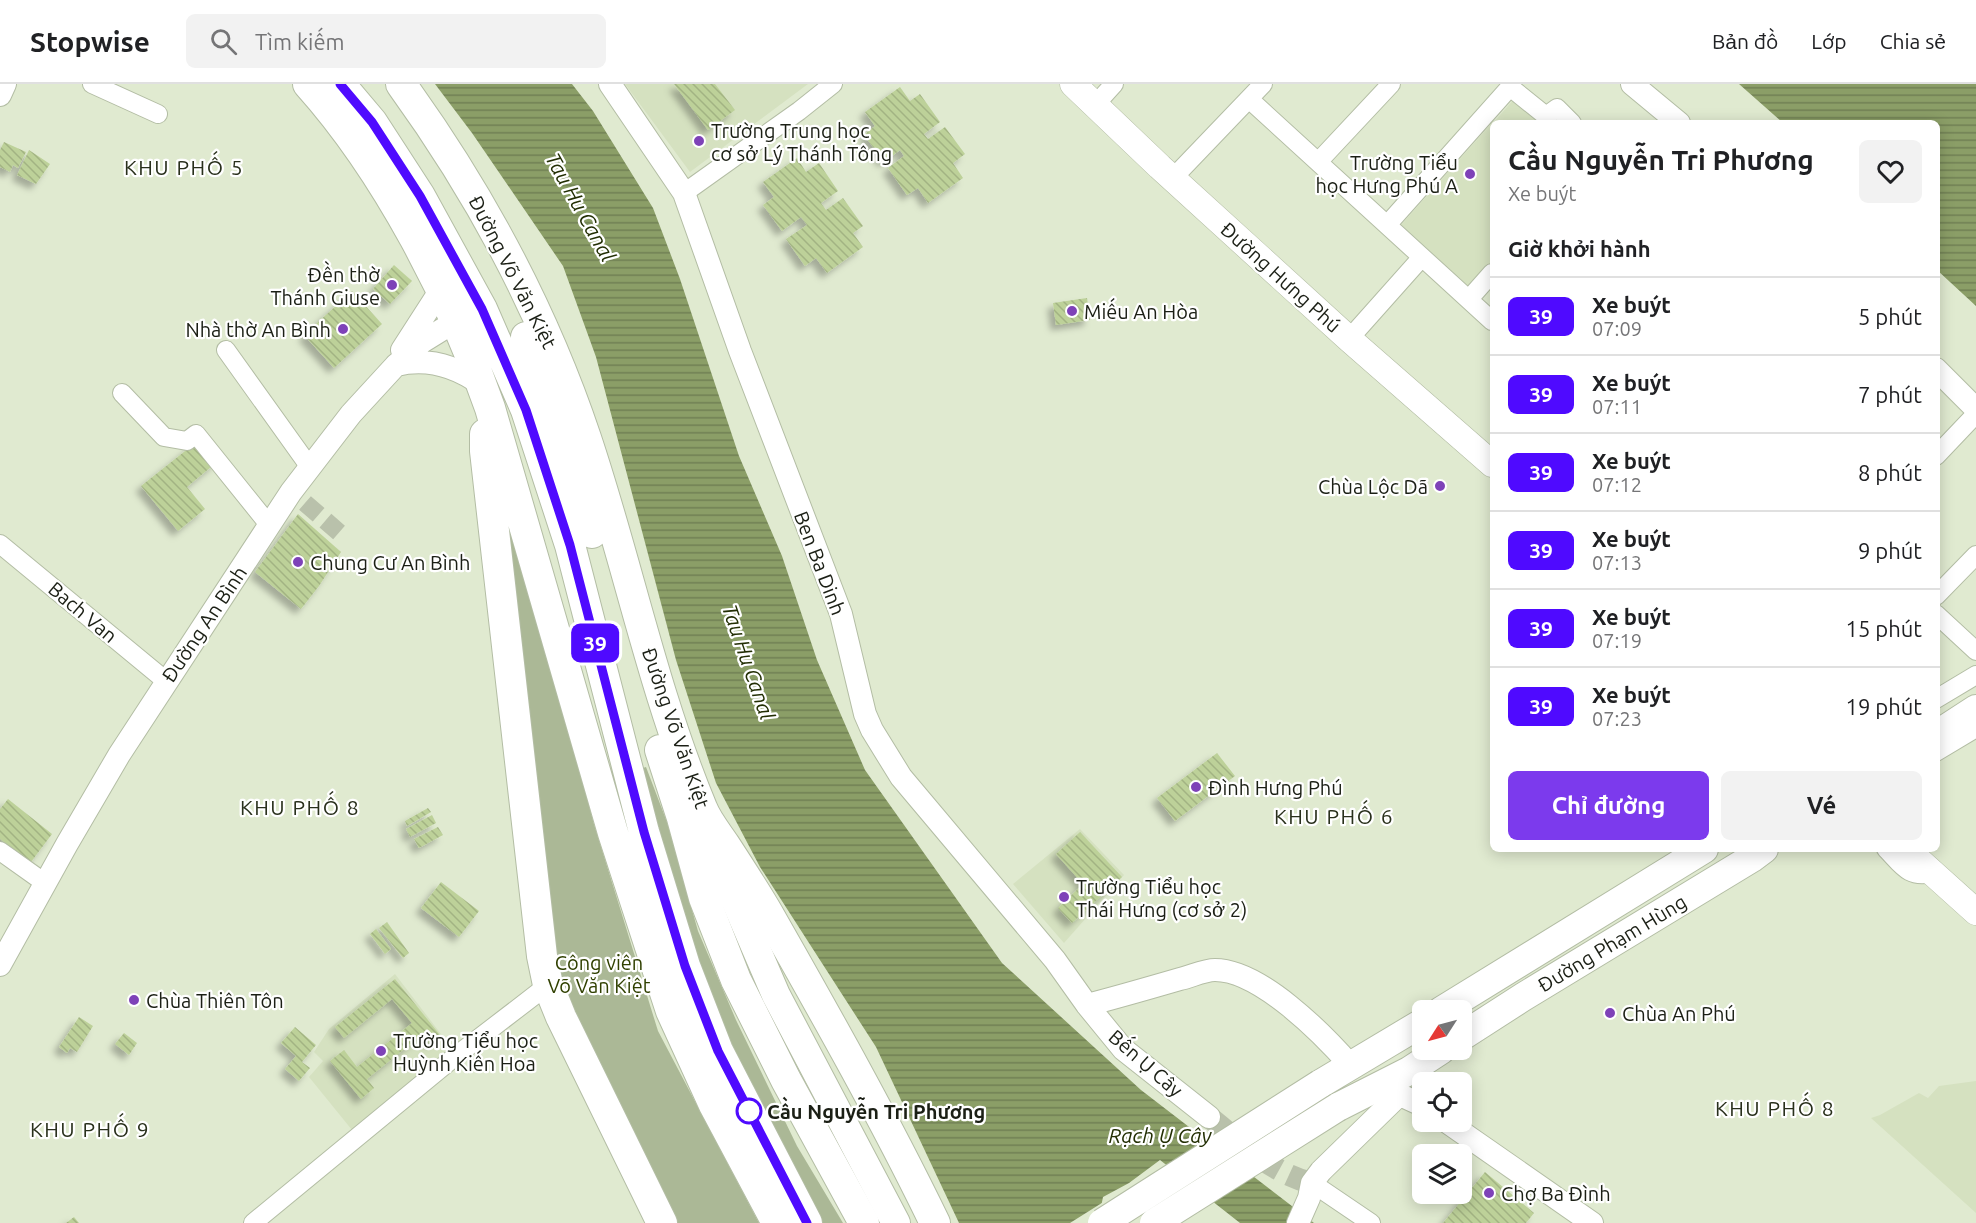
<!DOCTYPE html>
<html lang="vi">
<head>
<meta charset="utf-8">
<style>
  :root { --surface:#fff; --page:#f2f2f2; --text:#202124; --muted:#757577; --line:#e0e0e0; --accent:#7c3aed }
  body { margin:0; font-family:Ubuntu,sans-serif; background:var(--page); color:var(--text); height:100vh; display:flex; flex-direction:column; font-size:22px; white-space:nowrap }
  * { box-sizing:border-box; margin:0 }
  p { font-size:20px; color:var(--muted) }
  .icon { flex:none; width:33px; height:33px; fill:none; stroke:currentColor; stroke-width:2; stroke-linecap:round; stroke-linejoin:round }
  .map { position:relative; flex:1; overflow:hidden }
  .side { position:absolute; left:1490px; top:36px; width:450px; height:732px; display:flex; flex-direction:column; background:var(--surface); border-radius:9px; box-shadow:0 3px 15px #0003 }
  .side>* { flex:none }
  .badge { padding:0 12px; border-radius:9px; font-size:21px; line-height:39px }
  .needle { width:39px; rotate:234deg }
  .controls { position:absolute; left:1412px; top:916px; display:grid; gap:12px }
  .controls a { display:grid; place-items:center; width:60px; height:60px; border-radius:9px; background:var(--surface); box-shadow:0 3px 15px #0003; font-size:30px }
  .map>.badge { position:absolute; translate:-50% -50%; box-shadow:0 0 0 3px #fff }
  h2 { padding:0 18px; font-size:22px; line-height:54px }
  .round { display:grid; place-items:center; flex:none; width:63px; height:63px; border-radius:9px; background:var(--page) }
  .head { display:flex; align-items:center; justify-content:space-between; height:102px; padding:0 18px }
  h1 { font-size:28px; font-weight:700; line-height:45px }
  .primary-button { display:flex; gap:12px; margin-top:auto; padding:12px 18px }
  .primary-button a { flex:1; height:69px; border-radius:9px; background:var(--accent); color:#fff; font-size:24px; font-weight:700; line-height:69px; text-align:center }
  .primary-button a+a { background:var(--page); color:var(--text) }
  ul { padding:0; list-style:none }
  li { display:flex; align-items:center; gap:18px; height:78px; padding:0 18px; border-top:2px solid var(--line) }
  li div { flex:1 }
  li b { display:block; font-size:22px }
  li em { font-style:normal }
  li .badge { min-width:66px; font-weight:700; text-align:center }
  header { display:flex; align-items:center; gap:36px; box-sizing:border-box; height:84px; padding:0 30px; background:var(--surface); border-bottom:2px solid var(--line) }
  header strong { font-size:28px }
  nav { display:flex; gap:33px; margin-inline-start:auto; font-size:21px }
  .search { width:420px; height:54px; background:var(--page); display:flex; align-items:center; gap:15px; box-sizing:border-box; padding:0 21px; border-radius:9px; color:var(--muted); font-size:22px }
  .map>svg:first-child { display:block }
  .built { fill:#d5e1c0 }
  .park { fill:#abb896 }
  .water { fill:url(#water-rules) }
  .pier { fill:#e0ead0 }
  .building { fill:url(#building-back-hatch); filter:url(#shadow) }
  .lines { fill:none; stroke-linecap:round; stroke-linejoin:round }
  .minor-tunnel { stroke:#b9c1ab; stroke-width:18; stroke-dasharray:18 9; stroke-linecap:butt }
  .tertiary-tunnel { stroke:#b9c1ab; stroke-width:22; stroke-dasharray:22 11; stroke-linecap:butt }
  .minor-casing { stroke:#b3bda4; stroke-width:20 }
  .tertiary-casing { stroke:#b3bda4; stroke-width:24 }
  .secondary-casing { stroke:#b3bda4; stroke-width:27 }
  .primary-casing { stroke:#b3bda4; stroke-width:30 }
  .trunk-casing { stroke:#b3bda4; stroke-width:32 }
  .minor { stroke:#fff; stroke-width:18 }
  .tertiary { stroke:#fff; stroke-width:22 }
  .secondary { stroke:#fff; stroke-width:26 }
  .primary { stroke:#fff; stroke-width:28 }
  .trunk { stroke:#fff; stroke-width:30 }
  .primary-bridge-casing { stroke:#b3bda4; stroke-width:30; stroke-linecap:butt }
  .primary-bridge { stroke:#fff; stroke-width:28 }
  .line-casing { stroke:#fff; stroke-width:14 }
  .line { stroke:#4f0aff; stroke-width:9 }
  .poi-dot { fill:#7e42b8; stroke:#fff; stroke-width:2 }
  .stop-dot { fill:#fff; stroke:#4f0aff; stroke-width:3 }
  .labels { text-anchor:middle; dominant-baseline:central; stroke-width:4.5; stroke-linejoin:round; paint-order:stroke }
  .poi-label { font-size:20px; fill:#1b1f15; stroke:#fff; text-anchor:start }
  .street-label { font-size:20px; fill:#1b1f15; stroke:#fff }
  .park-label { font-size:20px; fill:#304000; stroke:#fff }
  .stop-label { font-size:20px; font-weight:bold; fill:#1b1f15; stroke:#fff; text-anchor:start }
  .neighbourhood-label { font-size:21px; letter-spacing:1.5px; fill:#29301c; stroke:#fff }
  .water-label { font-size:21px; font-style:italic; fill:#232f04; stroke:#fff }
</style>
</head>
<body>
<header>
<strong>Stopwise</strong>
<div class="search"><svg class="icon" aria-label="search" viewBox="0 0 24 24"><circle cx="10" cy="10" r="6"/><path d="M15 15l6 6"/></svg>Tìm kiếm</div>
<nav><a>Bản đồ</a><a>Lớp</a><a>Chia sẻ</a></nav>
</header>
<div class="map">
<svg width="1976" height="1139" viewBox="0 0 1976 1139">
  <defs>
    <pattern id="water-rules" width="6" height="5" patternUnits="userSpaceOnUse" patternTransform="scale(1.5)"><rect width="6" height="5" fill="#8b9e67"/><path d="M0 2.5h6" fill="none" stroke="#718054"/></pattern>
    <pattern id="building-back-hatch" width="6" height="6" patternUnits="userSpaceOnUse" patternTransform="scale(1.5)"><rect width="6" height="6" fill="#bdd199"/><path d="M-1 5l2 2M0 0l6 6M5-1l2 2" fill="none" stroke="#a2b383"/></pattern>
    <filter id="shadow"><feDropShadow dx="-5.5" dy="5.5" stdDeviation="3" flood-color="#0004"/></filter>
  </defs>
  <rect width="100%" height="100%" fill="#e0ead0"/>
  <!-- built -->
  <path class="built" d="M625,0H808L690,88Z
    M1515,14L1542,39H1493Z
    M1492,39V182L1472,205L1401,141Z
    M1080,745L1124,791L1064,859L1013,800Z
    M395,890L444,954L448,967L352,1046L309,993L323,977L314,968L329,945Z
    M1976,997V1129L1871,1034L1880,1031L1919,1009L1928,1014L1939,1002Z"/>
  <!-- park -->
  <path class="park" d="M499,384L594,740L658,947L759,1139H677L560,902Z
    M646,683L667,738L698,847L736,936L797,1062L843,1139H823L752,1005L694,875L637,686Z"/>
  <!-- water -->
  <path class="water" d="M435,0H572L593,27L653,124L680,195L739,372L782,472L817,576L865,686L1002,879L1141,1006L1314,1139H1240L1160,1076L1129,1099L1103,1113L1100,1128L1107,1139H959L876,963L760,783L716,699L676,576L596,273L563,182L472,49Z
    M1739,0H1976V222L1937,186L1936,39H1783Z"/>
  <!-- pier -->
  <path class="pier" d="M1105,1117L1103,1128L1110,1139H1070Z"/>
  <!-- building -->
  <path class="building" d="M674,0H715L735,26L708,46Z
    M900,3L910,17L920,10L940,38L924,50L928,55L945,43L965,70L953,79L963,94L928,119L918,104L907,111L888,84L904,72L900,66L884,78L864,51L875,42L865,28Z
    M4,58L26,68L18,84L13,81L10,88L0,83V66Z
    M29,66L50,80L36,100L17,91Z
    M797,74L806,88L819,79L838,107L821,119L826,126L843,114L863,142L853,149L863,163L827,189L816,174L805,182L786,155L807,141L801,133L782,147L763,121L774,113L763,98Z
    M394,181L412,197L390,220L373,205Z
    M352,207L382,240L334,284L304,251Z
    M1087,214L1090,236L1056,241L1053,219Z
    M199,356L217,378L187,403L205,425L178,447L141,402Z
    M298,430L341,468L319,502L301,525L255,488Z
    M1217,669L1235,692L1175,737L1157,714Z
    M8,715L52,750L31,778L0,755V725Z
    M428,724L431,728L407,742L405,737Z
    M432,731L436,739L410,753L406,745Z
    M438,743L443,751L419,764L414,755Z
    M1080,748L1122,793L1072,839L1058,824L1083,800L1056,770Z
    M441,798L479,827L459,853L421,824Z
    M387,838L409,869L403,874L379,844Z
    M376,845L391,865L385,870L370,850Z
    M395,895L440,951L430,959L423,950L367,995L374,1004L361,1015L330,977L344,966L357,983L412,939L392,915L344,954L335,943Z
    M79,933L93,942L77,968L70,964L67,969L59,963Z
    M295,943L316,961L302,978L310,984L299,997L285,985L296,972L281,959Z
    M124,949L137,959L129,971L115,960Z
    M1485,1088L1534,1129L1526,1139H1443Z
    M74,1133L79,1139H66Z"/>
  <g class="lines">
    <!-- minor-tunnel -->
    <path class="minor-tunnel" d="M305,419L342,451"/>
    <!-- tertiary-tunnel -->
    <path class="tertiary-tunnel" d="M1209,1033C1242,1059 1271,1089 1312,1099"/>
    <defs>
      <path id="minor" d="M92,0L158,30
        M1249,15L1492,237
        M1095,21L1114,0
        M1318,78L1391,0
        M1173,94L1263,0
        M684,109L799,27L833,0
        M1387,141L1510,3L1546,32L1557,24L1572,39
        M1469,215L1492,189
        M1349,255L1422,173
        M226,266L309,382
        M122,309L164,353L187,357L196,350L270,442
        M1936,372L1976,330
        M0,460L166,597
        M1936,512L1976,471
        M1936,530L1976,567
        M1936,615L1976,591
        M1936,668L1976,644
        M1886,765C1901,780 1908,795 1932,789
        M0,767L45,799
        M1312,1099L1371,1139
        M253,1139L457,971L548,901"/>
      <path id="tertiary" d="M610,0L684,109L740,267L841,530L865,630L872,646L901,693L1055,876L1087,921L1123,965L1209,1033
        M1632,0L1679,39
        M0,11L5,0
        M402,266L440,207
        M396,281C428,273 456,282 482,301
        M1936,285L1976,325
        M0,881L67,760L119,671L291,408L351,330L396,281L422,258L456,237
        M1087,921C1118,913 1149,904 1180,895C1190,893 1204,886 1215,886C1260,886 1323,950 1351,982
        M1385,1004L1422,1021
        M1447,1038L1592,1139
        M1298,1139L1309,1114L1312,1099L1321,1087L1399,1011"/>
      <path id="secondary" d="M1073,0L1160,83L1349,255L1492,380
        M1906,765L1976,828"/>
      <path id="primary" d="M1936,651L1976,625
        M707,741L714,767L776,911L896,1139
        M1441,927L1704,765
        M1461,953L1523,913L1752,774L1764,765
        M1320,1000L1422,939
        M1338,1023L1409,987L1441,966"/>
      <path id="trunk" d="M308,0C386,87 452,214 490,324L613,749L671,927L714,1021L777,1139
        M340,0L372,38L420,112L482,225L526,326L570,461L644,748L685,882L718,967L807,1139
        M401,0C480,109 543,226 586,354C627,476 652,604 702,724C707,737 717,749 725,761C740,784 755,807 769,831C827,933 884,1034 935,1139
        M526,253L565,359L592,449
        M485,350V367L542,872L548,901L561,933L662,1139
        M660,666L682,734L704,814L736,896L786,996L864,1139"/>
    </defs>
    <!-- minor casing -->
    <use href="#minor" class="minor-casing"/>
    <!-- tertiary casing -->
    <use href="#tertiary" class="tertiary-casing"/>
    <!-- secondary casing -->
    <use href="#secondary" class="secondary-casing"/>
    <!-- primary casing -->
    <use href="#primary" class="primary-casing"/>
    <!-- trunk casing -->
    <use href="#trunk" class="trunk-casing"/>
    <!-- minor -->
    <use href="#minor" class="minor"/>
    <!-- tertiary -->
    <use href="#tertiary" class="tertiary"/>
    <!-- secondary -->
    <use href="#secondary" class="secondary"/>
    <!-- primary -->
    <use href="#primary" class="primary"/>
    <!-- trunk -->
    <use href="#trunk" class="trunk"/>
    <defs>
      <path id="primary-bridge" d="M1102,1139L1320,1000
        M1154,1139L1338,1023"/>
    </defs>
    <!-- primary-bridge casing -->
    <use href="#primary-bridge" class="primary-bridge-casing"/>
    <!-- primary-bridge -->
    <use href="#primary-bridge" class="primary-bridge"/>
  </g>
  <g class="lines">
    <defs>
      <path id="line" d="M340,0L372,38L420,112L482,225L526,326L570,461L644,748L685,882L718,967L807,1139"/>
    </defs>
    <!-- line casing -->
    <use href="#line" class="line-casing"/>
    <!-- line -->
    <use href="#line" class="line"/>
  </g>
  <!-- markers -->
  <g class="poi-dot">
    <circle cx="699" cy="57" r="6"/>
    <circle cx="1470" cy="90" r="6"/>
    <circle cx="392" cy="201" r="6"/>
    <circle cx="1072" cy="227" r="6"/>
    <circle cx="343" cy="245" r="6"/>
    <circle cx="1440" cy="402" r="6"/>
    <circle cx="298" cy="478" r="6"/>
    <circle cx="1196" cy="703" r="6"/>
    <circle cx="1064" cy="813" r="6"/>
    <circle cx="134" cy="916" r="6"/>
    <circle cx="1610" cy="929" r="6"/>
    <circle cx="381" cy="967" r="6"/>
    <circle cx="1489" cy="1109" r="6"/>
  </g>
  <circle class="stop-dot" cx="749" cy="1027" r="12"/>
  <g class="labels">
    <!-- poi labels -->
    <g class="poi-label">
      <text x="711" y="46">Trường Trung học<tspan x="711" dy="23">cơ sở Lý Thánh Tông</tspan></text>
      <text x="1458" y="78" text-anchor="end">Trường Tiểu<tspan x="1458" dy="23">học Hưng Phú A</tspan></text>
      <text x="380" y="190" text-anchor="end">Đền thờ<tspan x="380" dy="23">Thánh Giuse</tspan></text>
      <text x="1084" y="227">Miếu An Hòa</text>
      <text x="331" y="245" text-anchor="end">Nhà thờ An Bình</text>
      <text x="1428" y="402" text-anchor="end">Chùa Lộc Dã</text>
      <text x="310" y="478">Chung Cư An Bình</text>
      <text x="1208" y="703">Đình Hưng Phú</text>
      <text x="1076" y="802">Trường Tiểu học<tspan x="1076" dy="23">Thái Hưng (cơ sở 2)</tspan></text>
      <text x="146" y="916">Chùa Thiên Tôn</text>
      <text x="1622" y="929">Chùa An Phú</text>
      <text x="393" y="956">Trường Tiểu học<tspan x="393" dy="23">Huỳnh Kiến Hoa</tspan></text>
      <text x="1501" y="1109">Chợ Ba Đình</text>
    </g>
    <!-- street labels -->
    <g class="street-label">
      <text transform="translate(513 188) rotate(63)">Đường Võ Văn Kiệt</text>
      <text transform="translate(1281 193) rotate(42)">Đường Hưng Phú</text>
      <text transform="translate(820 479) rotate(69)">Ben Ba Dinh</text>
      <text transform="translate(83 528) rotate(40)">Bach Van</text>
      <text transform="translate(204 540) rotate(-56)">Đường An Bình</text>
      <text transform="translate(676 644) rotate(71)">Đường Võ Văn Kiệt</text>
      <text transform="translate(1612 859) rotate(-31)">Đường Phạm Hùng</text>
      <text transform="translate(1146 979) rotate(41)">Bến Ụ Cây</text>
    </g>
    <!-- park labels -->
    <g class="park-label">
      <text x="599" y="878">Công viên<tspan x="599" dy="23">Võ Văn Kiệt</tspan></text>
    </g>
    <!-- stop labels -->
    <g class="stop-label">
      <text x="767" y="1027">Cầu Nguyễn Tri Phương</text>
    </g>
    <!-- neighbourhood labels -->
    <g class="neighbourhood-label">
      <text x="184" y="83">KHU PHỐ 5</text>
      <text x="300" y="723">KHU PHỐ 8</text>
      <text x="1334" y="732">KHU PHỐ 6</text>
      <text x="1775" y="1024">KHU PHỐ 8</text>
      <text x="90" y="1045">KHU PHỐ 9</text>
    </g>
    <!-- water labels -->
    <g class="water-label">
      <text transform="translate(581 123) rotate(61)">Tau Hu Canal</text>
      <text transform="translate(749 578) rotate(71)">Tau Hu Canal</text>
      <text x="1160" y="1051">Rạch Ụ Cây</text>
    </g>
  </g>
</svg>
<div class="controls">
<a><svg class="needle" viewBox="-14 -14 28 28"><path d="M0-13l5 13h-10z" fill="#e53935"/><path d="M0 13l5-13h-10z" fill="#757577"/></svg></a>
<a><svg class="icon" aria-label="locate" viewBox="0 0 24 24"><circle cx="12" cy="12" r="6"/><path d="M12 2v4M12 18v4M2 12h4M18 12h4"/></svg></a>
<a><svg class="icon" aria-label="layers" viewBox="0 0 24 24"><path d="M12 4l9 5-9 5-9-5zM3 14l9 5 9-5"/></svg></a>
</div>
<b class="badge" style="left:595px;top:559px;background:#4f0aff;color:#fff">39</b>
<section class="side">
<div class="head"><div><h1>Cầu Nguyễn Tri Phương</h1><p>Xe buýt</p></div><a class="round"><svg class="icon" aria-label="heart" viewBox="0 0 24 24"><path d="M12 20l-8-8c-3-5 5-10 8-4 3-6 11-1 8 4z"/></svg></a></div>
<h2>Giờ khởi hành</h2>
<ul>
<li><span class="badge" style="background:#4f0aff;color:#fff">39</span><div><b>Xe buýt</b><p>07:09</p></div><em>5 phút</em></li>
<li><span class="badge" style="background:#4f0aff;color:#fff">39</span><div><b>Xe buýt</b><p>07:11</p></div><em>7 phút</em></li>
<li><span class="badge" style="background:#4f0aff;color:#fff">39</span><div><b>Xe buýt</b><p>07:12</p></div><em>8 phút</em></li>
<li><span class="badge" style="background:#4f0aff;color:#fff">39</span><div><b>Xe buýt</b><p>07:13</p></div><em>9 phút</em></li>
<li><span class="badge" style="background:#4f0aff;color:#fff">39</span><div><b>Xe buýt</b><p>07:19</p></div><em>15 phút</em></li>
<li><span class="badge" style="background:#4f0aff;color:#fff">39</span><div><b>Xe buýt</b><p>07:23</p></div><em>19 phút</em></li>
</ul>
<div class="primary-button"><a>Chỉ đường</a><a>Vé</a></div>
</section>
</div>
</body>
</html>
